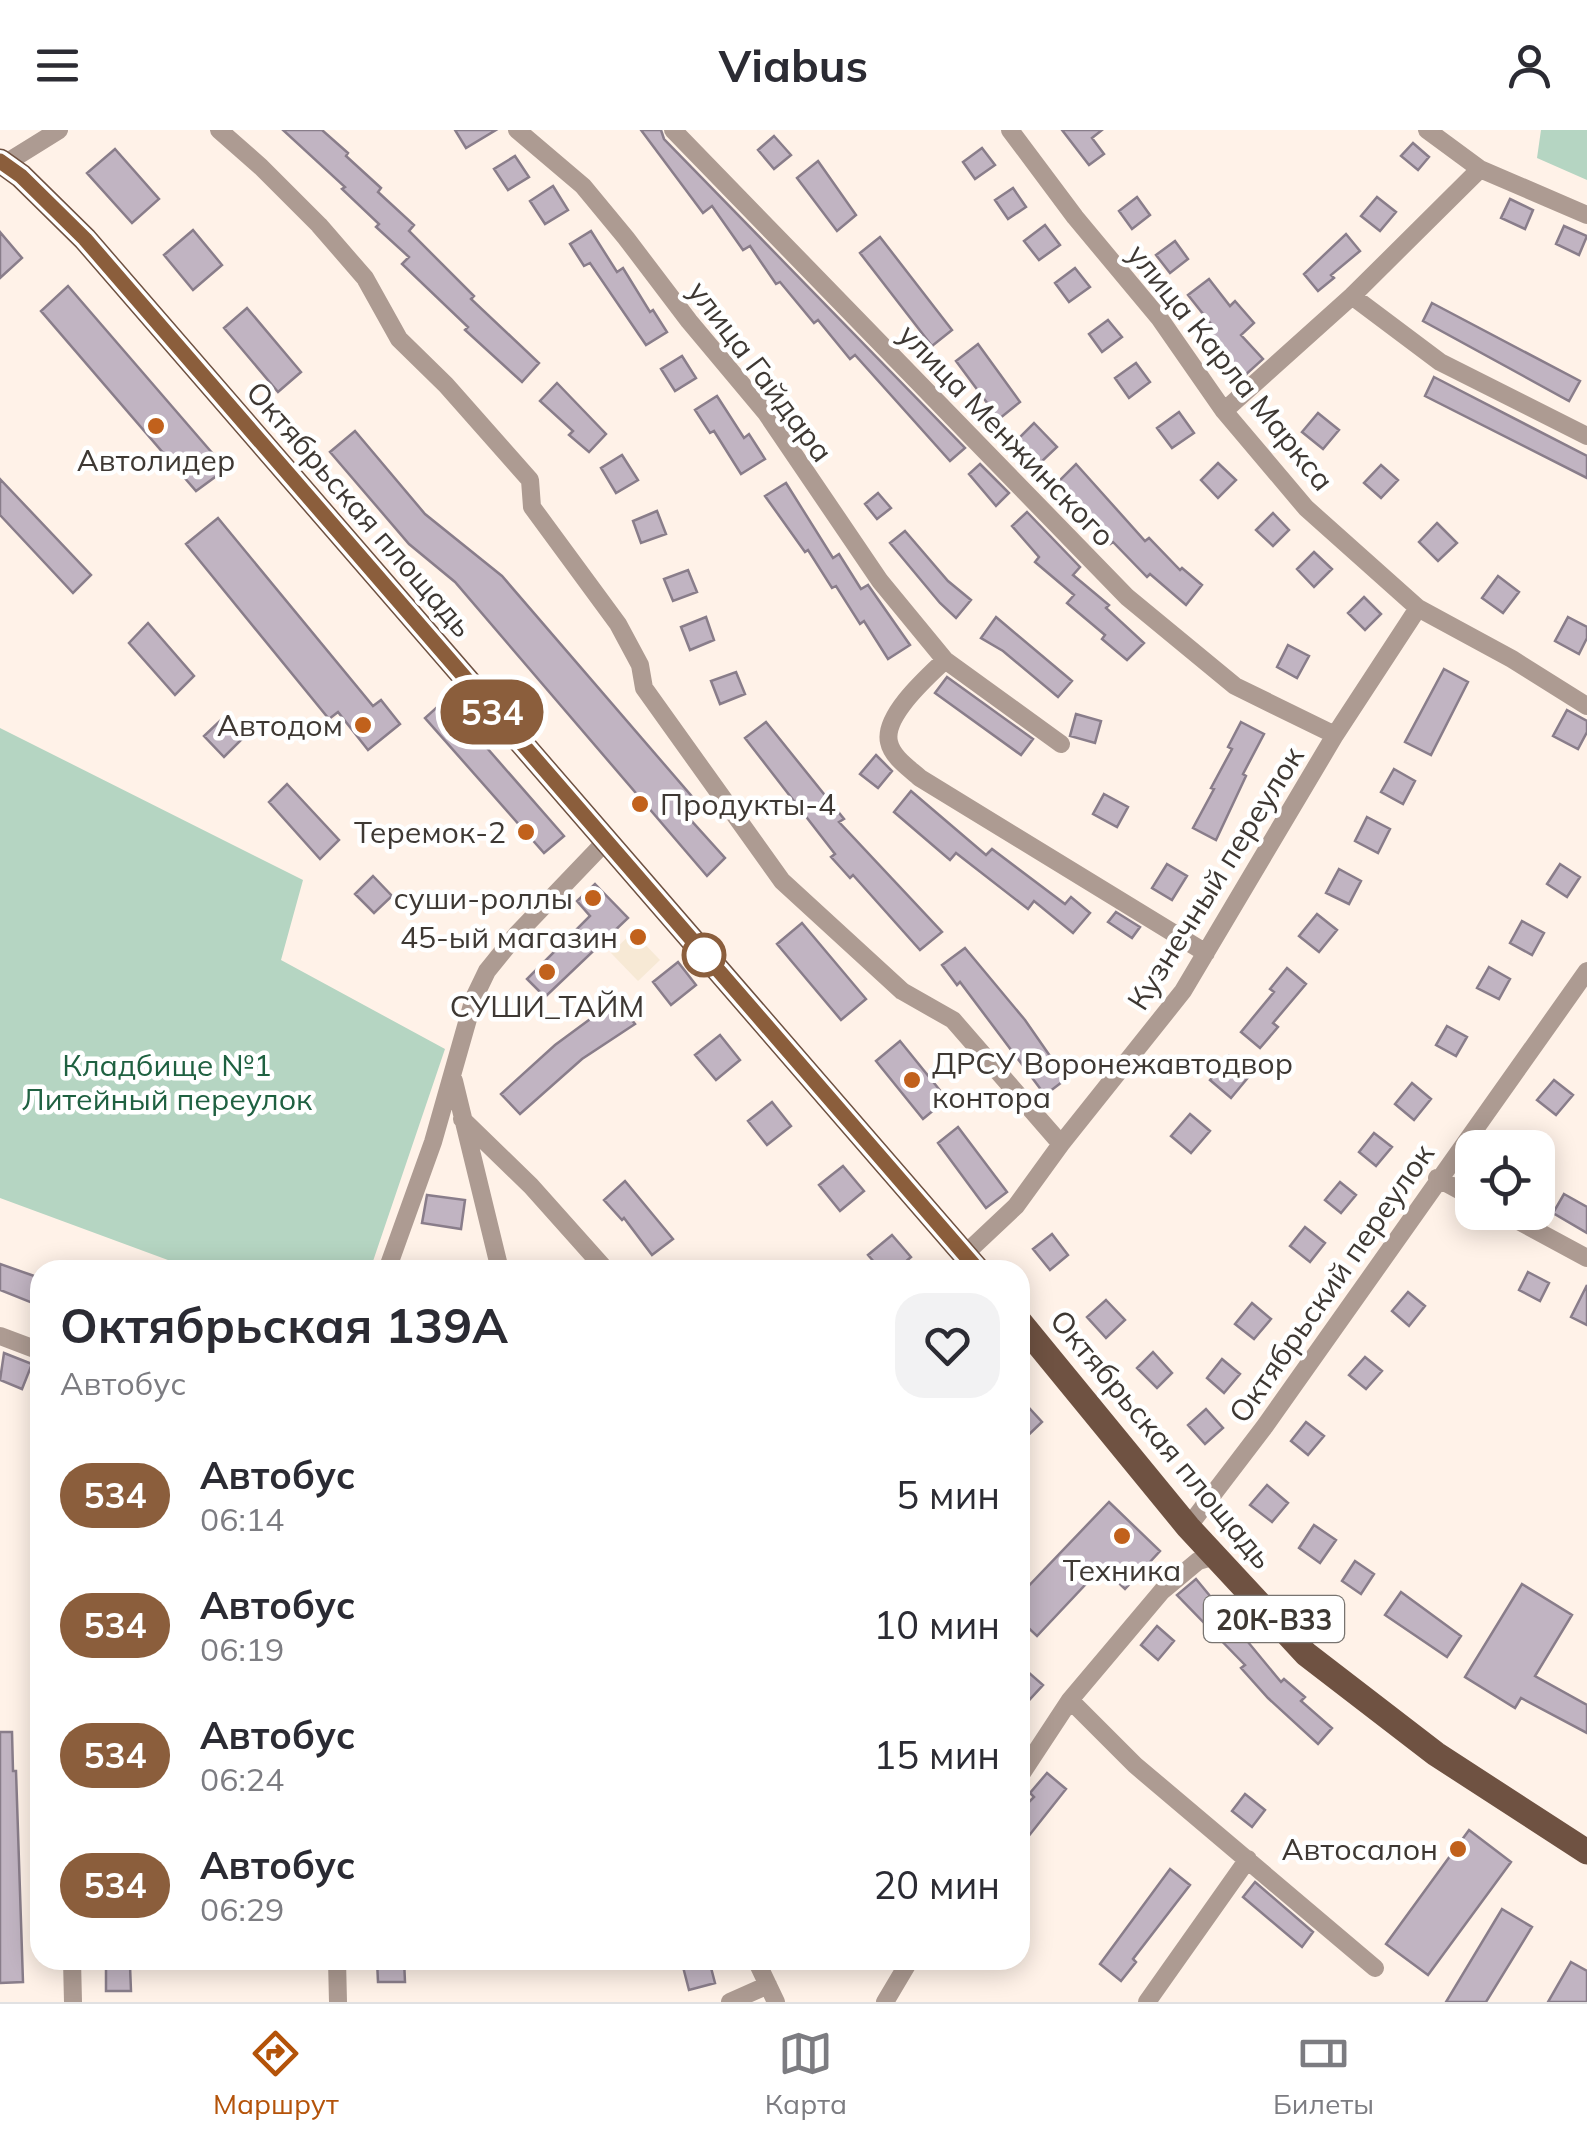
<!DOCTYPE html>
<html lang="ru">
<head>
<meta charset="utf-8">
<style>
  :root { --surface:#fff; --page:#f2f2f3; --text:#2b2b33; --muted:#7c7c81; --line:#e1e1e2; --accent:#b45309 }
  body { margin:0; font-family:Mulish,sans-serif; background:var(--page); color:var(--text); height:100vh; display:flex; flex-direction:column; font-size:38px; white-space:nowrap }
  * { box-sizing:border-box; margin:0 }
  p { font-size:32px; color:var(--muted) }
  .icon { flex:none; width:55px; height:55px; fill:none; stroke:currentColor; stroke-width:2; stroke-linecap:round; stroke-linejoin:round }
  .map { position:relative; flex:1; overflow:hidden }
  .sheet { position:absolute; left:30px; top:1130px; width:1000px; height:710px; display:flex; flex-direction:column; background:var(--surface); border-radius:30px; box-shadow:0 5px 25px #0003 }
  .sheet>* { flex:none }
  .badge { padding:0 20px; border-radius:32px; font-size:35px; line-height:65px }
  .controls { position:absolute; left:1455px; top:1000px; display:grid; gap:20px }
  .controls a { display:grid; place-items:center; width:100px; height:100px; border-radius:20px; background:var(--surface); box-shadow:0 5px 25px #0003; font-size:50px }
  .map>.badge { position:absolute; translate:-50% -50%; box-shadow:0 0 0 5px #fff }
  .round { display:grid; place-items:center; flex:none; width:105px; height:105px; border-radius:30px; background:var(--page) }
  .headline { display:flex; align-items:center; justify-content:space-between; height:170px; padding:0 30px }
  h1 { font-size:48px; font-weight:700; line-height:75px }
  ul { padding:0; list-style:none }
  li { display:flex; align-items:center; gap:30px; height:130px; padding:0 30px }
  li div { flex:1 }
  li b { display:block; font-size:38px }
  li em { font-style:normal }
  li .badge { min-width:110px; font-weight:700; text-align:center }
  header { display:flex; justify-content:space-between; align-items:center; height:130px; padding:0 30px; background:var(--surface); font-size:45px; font-weight:700 }
  .tab-bar { display:flex; justify-content:space-around; align-items:center; height:140px; border-top:2px solid var(--line); background:var(--surface); font-size:28px; color:var(--muted) }
  .tab-bar a { display:grid; justify-items:center; gap:5px }
  .tab-bar .on { color:var(--accent) }
  .map>svg:first-child { display:block }
  .commercial { fill:#f7e9d5 }
  .green { fill:#b5d5c2 }
  .building { fill:#c1b4c2; stroke:#897d8a; stroke-width:2.5 }
  .lines { fill:none; stroke-linecap:round; stroke-linejoin:round }
  .minor { stroke:#ad9b92; stroke-width:18 }
  .primary { stroke:#6f5242; stroke-width:25 }
  .line-casing { stroke:#fff; stroke-width:22 }
  .line { stroke:#8b5e3c; stroke-width:15 }
  .poi-dot { fill:#c1611c; stroke:#fff; stroke-width:4 }
  .stop-dot { fill:#fff; stroke:#8b5e3c; stroke-width:5 }
  .labels { text-anchor:middle; dominant-baseline:central; stroke-width:9; stroke-linejoin:round; paint-order:stroke }
  .shield { fill:#fff; stroke:#787470; stroke-width:2.5 }
  .shield-label { font-size:28px; font-weight:bold; fill:#3e3833 }
  .street-label { font-size:30px; fill:#3e3833; stroke:#fff }
  .poi-label { font-size:30px; fill:#3e3833; stroke:#fff; text-anchor:end }
  .park-label { font-size:30px; fill:#1f6141; stroke:#fff }
</style>
</head>
<body>
<header><svg class="icon" aria-label="menu" viewBox="0 0 24 24"><path d="M4 6h16M4 12h16M4 18h16"/></svg>Viabus<svg class="icon" aria-label="person" viewBox="0 0 24 24"><circle cx="12" cy="8" r="4"/><path d="M4 21q1-7 8-7t8 7"/></svg></header>
<div class="map">
<svg width="1587" height="1872" viewBox="0 0 1587 1872">
  <rect width="100%" height="100%" fill="#fff2e8"/>
  <!-- commercial -->
  <path class="commercial" d="M633,802L660,830L638,851L611,823Z"/>
  <!-- green -->
  <path class="green" d="M1541,0H1587V50L1537,28Z
    M0,598L303,750L281,830L445,919L370,1140H195L0,1068Z"/>
  <!-- building -->
  <path class="building" d="M283,0H322L348,23L346,26L381,58L378,62L414,95L409,101L474,166L471,169L539,233L522,252L465,200L468,197L402,134L409,127L376,97L379,94L342,59L345,57Z
    M455,0H496L466,18Z
    M641,0H661L664,9L965,318L950,331L855,225L850,229L818,190L814,193L780,152L776,154L750,116L743,120L712,76L703,83Z
    M1062,0H1102L1092,8L1104,24L1089,35Z
    M774,6L791,25L774,39L758,20Z
    M1413,13L1429,27L1418,40L1401,26Z
    M982,18L995,35L975,49L963,32Z
    M115,19L159,69L132,93L87,43Z
    M515,26L529,47L508,60L494,39Z
    M818,31L856,85L837,101L797,48Z
    M553,56L568,80L545,94L530,71Z
    M1013,58L1026,77L1008,89L995,70Z
    M1137,67L1150,85L1132,99L1119,81Z
    M1377,67L1396,82L1380,101L1361,86Z
    M1510,69L1533,80L1525,99L1501,88Z
    M1045,95L1060,115L1039,130L1024,111Z
    M1564,96L1587,106L1579,125L1556,114Z
    M193,100L222,135L193,160L164,125Z
    M591,101L617,142L623,138L650,182L653,180L667,202L646,215L590,133L584,136L570,114Z
    M0,102L22,128L0,148Z
    M1346,104L1360,121L1331,145L1334,148L1318,161L1304,144Z
    M880,107L952,200L932,216L860,123Z
    M1175,111L1188,129L1170,143L1156,125Z
    M1075,138L1090,157L1069,172L1055,153Z
    M1209,149L1230,176L1235,171L1254,193L1241,205L1263,229L1242,248L1204,202L1211,194L1188,165Z
    M68,156L226,339L196,361L41,181Z
    M1432,173L1580,251L1569,271L1423,191Z
    M247,178L301,242L278,262L224,198Z
    M1108,190L1122,207L1102,222L1089,204Z
    M978,214L1020,272L999,289L956,231Z
    M682,226L696,248L675,261L661,239Z
    M1136,233L1150,252L1129,268L1115,248Z
    M1434,247L1587,326V348L1425,266Z
    M557,253L606,304L589,322L569,305L573,301L540,271Z
    M717,266L744,308L749,304L765,329L741,344L714,301L710,303L695,280Z
    M1179,282L1194,303L1172,318L1157,298Z
    M1318,283L1339,300L1323,319L1302,302Z
    M1034,293L1057,317L1039,334L1016,311Z
    M355,301L425,384L502,446L701,677L689,688L725,728L707,746L455,452L409,414L330,322Z
    M622,325L638,350L616,363L601,338Z
    M1218,333L1236,350L1218,368L1201,350Z
    M980,334L1009,363L996,376L969,344Z
    M1076,334L1145,411L1149,408L1180,440L1182,438L1202,455L1186,475L1150,444L1147,447L1113,412L1110,414L1057,353Z
    M1381,335L1398,350L1381,368L1364,353Z
    M0,349L91,445L73,463L0,385Z
    M786,353L833,428L839,424L861,459L868,455L910,515L888,529L864,491L860,494L836,456L832,458L808,420L805,422L765,366Z
    M878,363L891,378L877,389L865,374Z
    M657,381L666,404L641,413L633,391Z
    M1027,382L1080,437L1073,445L1109,475L1106,478L1144,513L1127,530L1102,509L1105,505L1067,473L1074,465L1035,432L1039,427L1012,396Z
    M1273,383L1289,400L1273,416L1256,400Z
    M218,388L373,576L381,570L400,594L368,620L338,582L329,589L186,414Z
    M1437,393L1457,413L1438,431L1419,412Z
    M905,401L948,451L971,470L956,488L940,473L890,413Z
    M1314,422L1332,439L1314,457L1297,439Z
    M688,440L697,462L673,471L664,449Z
    M1498,446L1519,462L1503,483L1482,468Z
    M1364,467L1381,484L1365,500L1348,483Z
    M706,487L714,510L690,520L681,497Z
    M996,487L1072,551L1058,567L1003,521L981,508Z
    M1568,487L1587,497V508L1579,524L1555,511Z
    M148,493L194,546L175,565L129,513Z
    M1288,515L1309,526L1297,548L1277,537Z
    M1444,539L1468,552L1431,625L1405,612Z
    M736,542L745,564L720,574L711,551Z
    M947,547L1033,609L1021,625L935,563Z
    M445,570L564,706L544,723L425,588Z
    M1567,580L1587,591V602L1578,619L1553,606Z
    M1076,584L1101,591L1095,613L1070,606Z
    M223,588L243,608L224,627L204,606Z
    M766,592L844,689L839,692L942,802L920,820L853,745L850,748L831,727L835,724L745,608Z
    M1241,592L1264,604L1243,644L1246,646L1216,710L1193,698L1214,659L1211,658L1232,619L1228,617Z
    M876,625L892,641L878,658L860,644Z
    M1394,639L1415,651L1403,674L1381,662Z
    M287,654L339,710L320,729L269,672Z
    M911,661L986,725L992,719L1065,774L1071,767L1090,783L1073,803L1034,771L1028,779L956,723L950,730L894,682Z
    M1104,664L1128,677L1117,697L1093,684Z
    M1367,687L1390,699L1378,723L1355,711Z
    M1167,734L1187,746L1172,770L1152,758Z
    M1560,734L1580,747L1567,767L1547,754Z
    M1339,739L1361,751L1349,774L1326,763Z
    M373,746L392,766L374,783L355,764Z
    M595,754L628,788L545,867L527,849L590,786L577,771Z
    M1116,782L1140,797L1132,808L1108,792Z
    M1317,784L1337,800L1319,822L1299,806Z
    M1522,791L1544,803L1532,825L1510,813Z
    M802,793L866,869L841,890L777,814Z
    M965,818L1025,890L1066,949L1045,965L960,852L957,855L942,835Z
    M678,832L696,855L671,875L653,852Z
    M1489,837L1510,849L1499,869L1477,858Z
    M1287,838L1306,854L1273,893L1278,897L1260,918L1241,902L1274,862L1270,859Z
    M616,870L635,894L582,929L520,984L501,964L555,915Z
    M1447,896L1467,907L1456,926L1436,915Z
    M720,905L740,930L716,950L695,925Z
    M900,911L947,969L923,989L876,931Z
    M1229,926L1251,944L1231,968L1210,950Z
    M1554,950L1573,965L1556,985L1537,970Z
    M1412,953L1431,969L1414,990L1395,974Z
    M772,972L791,996L767,1015L748,991Z
    M1190,984L1210,1001L1191,1023L1171,1006Z
    M958,997L1007,1062L986,1078L938,1013Z
    M1374,1003L1392,1017L1376,1036L1359,1022Z
    M843,1036L864,1061L840,1081L819,1055Z
    M625,1051L673,1109L652,1125L624,1088L622,1090L604,1070Z
    M1340,1052L1356,1065L1341,1083L1325,1070Z
    M1564,1064L1587,1077V1103L1553,1083Z
    M427,1065L465,1070L461,1099L422,1093Z
    M1305,1097L1325,1113L1310,1132L1290,1116Z
    M1052,1104L1068,1125L1050,1140L1033,1119Z
    M892,1105L911,1127L896,1140H881L868,1125Z
    M0,1134L40,1148V1176L0,1160Z
    M1528,1142L1549,1153L1540,1171L1519,1160Z
    M1587,1155V1195L1571,1187Z
    M1408,1162L1425,1176L1409,1196L1392,1181Z
    M1106,1170L1125,1190L1106,1208L1087,1187Z
    M1252,1173L1271,1189L1254,1209L1235,1194Z
    M1153,1222L1172,1243L1157,1258L1137,1238Z
    M4,1223L32,1234L22,1259L0,1250Z
    M1365,1227L1382,1241L1366,1259L1349,1245Z
    M1222,1229L1240,1244L1224,1263L1207,1248Z
    M1020,1268L1042,1292L1020,1313Z
    M1206,1279L1223,1298L1205,1314L1188,1295Z
    M1306,1292L1324,1306L1308,1325L1291,1311Z
    M1267,1355L1288,1373L1272,1392L1250,1375Z
    M1109,1372L1160,1421L1125,1459L1102,1437L1037,1506L1020,1490V1465Z
    M1314,1395L1336,1410L1320,1433L1299,1418Z
    M1355,1431L1374,1444L1361,1464L1342,1451Z
    M1196,1449L1281,1552L1284,1549L1305,1567L1301,1571L1332,1598L1318,1614L1268,1568L1241,1538L1245,1535L1177,1465Z
    M1522,1454L1572,1485L1535,1546L1587,1575V1603L1521,1568L1515,1578L1465,1547Z
    M1401,1462L1461,1506L1447,1527L1385,1485Z
    M1157,1496L1174,1511L1158,1530L1141,1515Z
    M1020,1535L1043,1555L1020,1580Z
    M0,1602H12L13,1641H16L23,1852L0,1853Z
    M1047,1643L1066,1659L1020,1717V1681L1034,1667L1030,1663Z
    M1245,1664L1265,1680L1252,1697L1232,1681Z
    M1469,1700L1511,1732L1428,1845L1386,1814Z
    M1170,1739L1190,1755L1133,1829L1136,1832L1121,1851L1100,1834Z
    M1255,1752L1313,1802L1302,1817L1243,1767Z
    M1502,1779L1532,1797L1486,1872H1446Z
    M377,1830H404L405,1852H378Z
    M709,1830L715,1853L689,1860L683,1837Z
    M1571,1832L1587,1841V1872H1548Z
    M106,1836H130L131,1861H106Z"/>
  <g class="lines">
    <!-- minor -->
    <path class="minor" d="M219,0L261,37L319,95L365,148L399,209L446,255L530,350L532,377L618,494L640,535L644,558L782,751L902,861L953,890L1061,1014
      M517,0L583,56L626,108L689,191L766,283L880,451L945,530C927,547 883,586 889,612C892,627 909,638 920,648L1206,823
      M673,0L1127,467L1235,556L1335,605
      M1010,0L1075,87L1160,189L1224,281L1306,378L1418,478L1512,529L1587,576
      M1427,0L1480,39L1587,85
      M6,33L59,0
      M1352,166L1440,232L1587,306
      M1224,281L1352,166L1480,39
      M945,530L1061,614
      M454,951L500,1140
      M462,989L531,1056L606,1140
      M1437,1048L1472,1067
      M1502,1082L1587,1128
      M965,1124L1016,1076L1061,1014L1183,861L1335,605L1418,478
      M387,1140L433,1012L474,868L487,841L517,804L606,711
      M0,1206L40,1221
      M1188,1397L1265,1296L1587,841
      M1070,1570L1135,1635L1375,1838
      M1020,1646L1070,1570L1162,1461L1198,1431L1215,1426
      M72,1830L73,1872
      M337,1830L338,1872
      M756,1830L776,1872
      M730,1872L768,1855
      M885,1872L910,1830
      M1147,1872L1248,1729"/>
    <!-- primary -->
    <path class="primary" d="M0,31L21,46L85,109L978,1140
      M1020,1192L1188,1397L1306,1524L1436,1624L1587,1722"/>
  </g>
  <g class="lines">
    <defs>
      <path id="line" d="M0,31L21,46L85,109L978,1140"/>
    </defs>
    <!-- line casing -->
    <use href="#line" class="line-casing"/>
    <!-- line -->
    <use href="#line" class="line"/>
  </g>
  <!-- markers -->
  <g class="poi-dot">
    <circle cx="156" cy="296" r="10"/>
    <circle cx="363" cy="595" r="10"/>
    <circle cx="640" cy="674" r="10"/>
    <circle cx="526" cy="702" r="10"/>
    <circle cx="593" cy="768" r="10"/>
    <circle cx="638" cy="807" r="10"/>
    <circle cx="547" cy="842" r="10"/>
    <circle cx="912" cy="950" r="10"/>
    <circle cx="1122" cy="1406" r="10"/>
    <circle cx="1458" cy="1719" r="10"/>
  </g>
  <circle class="stop-dot" cx="704" cy="825" r="20"/>
  <g class="labels">
    <!-- shield labels -->
    <rect class="shield" x="1204" y="1466" width="140" height="46" rx="8"/>
    <g class="shield-label">
      <text x="1274" y="1489">20К-В33</text>
    </g>
    <!-- street labels -->
    <g class="street-label">
      <text transform="translate(1231 237) rotate(51)">улица Карла Маркса</text>
      <text transform="translate(761 241) rotate(53)">улица Гайдара</text>
      <text transform="translate(1007 305) rotate(46)">улица Менжинского</text>
      <text transform="translate(360 379) rotate(49)">Октябрьская площадь</text>
      <text transform="translate(1215 748) rotate(-58)">Кузнечный переулок</text>
      <text transform="translate(1331 1153) rotate(-55)">Октябрьский переулок</text>
      <text transform="translate(1162 1309) rotate(50)">Октябрьская площадь</text>
    </g>
    <!-- poi labels -->
    <g class="poi-label">
      <text x="156" y="330" text-anchor="middle">Автолидер</text>
      <text x="343" y="595">Автодом</text>
      <text x="660" y="674" text-anchor="start">Продукты-4</text>
      <text x="506" y="702">Теремок-2</text>
      <text x="573" y="768">суши-роллы</text>
      <text x="618" y="807">45-ый магазин</text>
      <text x="547" y="876" text-anchor="middle">СУШИ_ТАЙМ</text>
      <text x="932" y="933" text-anchor="start">ДРСУ Воронежавтодвор<tspan x="932" dy="34">контора</tspan></text>
      <text x="1122" y="1440" text-anchor="middle">Техника</text>
      <text x="1438" y="1719">Автосалон</text>
    </g>
    <!-- park labels -->
    <g class="park-label">
      <text x="167" y="935">Кладбище №1<tspan x="167" dy="34">Литейный переулок</tspan></text>
    </g>
  </g>
</svg>
<div class="controls">
<a><svg class="icon" aria-label="locate" viewBox="0 0 24 24"><circle cx="12" cy="12" r="6"/><path d="M12 2v4M12 18v4M2 12h4M18 12h4"/></svg></a>
</div>
<b class="badge" style="left:492px;top:582px;background:#8b5e3c;color:#fff">534</b>
<section class="sheet">
<div class="headline"><div><h1>Октябрьская 139А</h1><p>Автобус</p></div><a class="round"><svg class="icon" aria-label="heart" viewBox="0 0 24 24"><path d="M12 20l-8-8c-3-5 5-10 8-4 3-6 11-1 8 4z"/></svg></a></div>
<ul>
<li><span class="badge" style="background:#8b5e3c;color:#fff">534</span><div><b>Автобус</b><p>06:14</p></div><em>5 мин</em></li>
<li><span class="badge" style="background:#8b5e3c;color:#fff">534</span><div><b>Автобус</b><p>06:19</p></div><em>10 мин</em></li>
<li><span class="badge" style="background:#8b5e3c;color:#fff">534</span><div><b>Автобус</b><p>06:24</p></div><em>15 мин</em></li>
<li><span class="badge" style="background:#8b5e3c;color:#fff">534</span><div><b>Автобус</b><p>06:29</p></div><em>20 мин</em></li>
</ul>
</section>
</div>
<nav class="tab-bar">
<a class="on"><svg class="icon" aria-label="directions" viewBox="0 0 24 24"><path d="M12 3l9 9-9 9-9-9zM9 14v-3h6M13 9l2 2-2 2"/></svg>Маршрут</a>
<a><svg class="icon" aria-label="map" viewBox="0 0 24 24"><path d="M3 6l6-2 6 2 6-2v14l-6 2-6-2-6 2zM9 4v14M15 6v14"/></svg>Карта</a>
<a><svg class="icon" aria-label="tickets" viewBox="0 0 24 24"><path d="M3 7h18v10H3zM15 7v10"/></svg>Билеты</a>
</nav>
</body>
</html>
